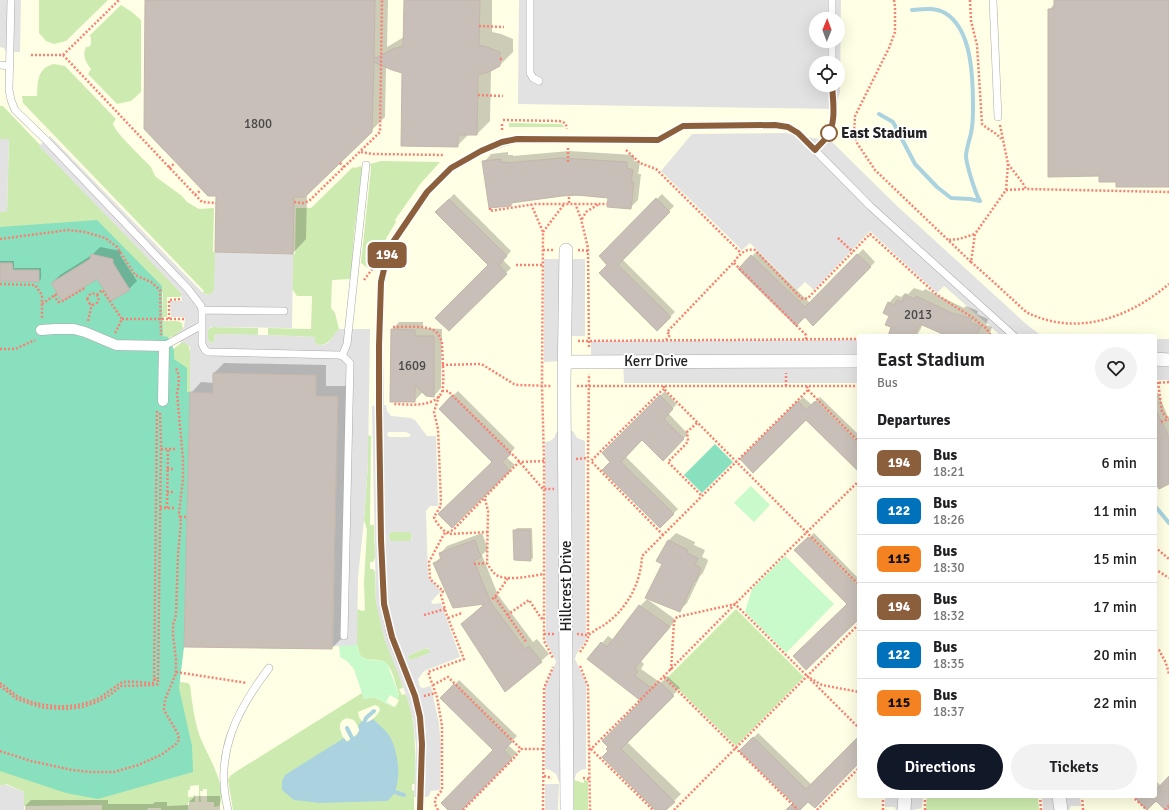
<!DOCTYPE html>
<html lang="en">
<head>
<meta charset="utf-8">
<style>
  :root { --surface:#fff; --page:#f2f2f2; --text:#202124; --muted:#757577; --line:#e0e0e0; --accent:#111827 }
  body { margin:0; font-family:Signika,sans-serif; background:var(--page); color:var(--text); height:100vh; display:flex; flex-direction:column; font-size:15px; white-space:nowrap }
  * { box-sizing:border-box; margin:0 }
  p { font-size:13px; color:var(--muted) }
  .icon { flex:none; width:22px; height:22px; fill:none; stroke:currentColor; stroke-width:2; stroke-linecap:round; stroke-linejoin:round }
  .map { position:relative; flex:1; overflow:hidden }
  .details { position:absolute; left:857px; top:334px; width:300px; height:464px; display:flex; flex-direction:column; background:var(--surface); border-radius:4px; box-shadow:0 4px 16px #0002 }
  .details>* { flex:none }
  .badge { padding:0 8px; border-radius:6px; font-size:14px; line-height:26px }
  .needle { width:26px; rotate:1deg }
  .fabs { position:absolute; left:809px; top:12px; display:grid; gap:8px }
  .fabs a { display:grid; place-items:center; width:36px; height:36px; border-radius:50%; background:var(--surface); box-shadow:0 4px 16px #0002; font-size:20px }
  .map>.badge { position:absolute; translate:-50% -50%; box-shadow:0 0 0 2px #fff }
  h2 { padding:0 20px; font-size:15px; line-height:36px }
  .round { display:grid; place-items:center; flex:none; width:42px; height:42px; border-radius:21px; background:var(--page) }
  .head { display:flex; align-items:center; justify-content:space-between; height:68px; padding:0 20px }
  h1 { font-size:19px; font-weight:600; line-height:30px }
  .button { display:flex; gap:8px; margin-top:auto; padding:8px 20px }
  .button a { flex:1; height:46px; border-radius:24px; background:var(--accent); color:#fff; font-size:16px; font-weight:600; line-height:46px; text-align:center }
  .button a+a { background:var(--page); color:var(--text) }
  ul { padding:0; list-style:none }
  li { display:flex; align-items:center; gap:12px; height:48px; padding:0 20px; border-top:1px solid var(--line) }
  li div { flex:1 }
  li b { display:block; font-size:15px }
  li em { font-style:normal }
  li .badge { min-width:44px; font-weight:700; text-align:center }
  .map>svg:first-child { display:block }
  .education { fill:#ffffe5; fill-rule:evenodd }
  .grass { fill:#cdebb0; fill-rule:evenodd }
  .park { fill:#c8facc }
  .pitch { fill:#88e0be }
  .parking { fill:#e2e2e2; fill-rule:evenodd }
  .water { fill:#aad3df }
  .shadow { fill:#0003 }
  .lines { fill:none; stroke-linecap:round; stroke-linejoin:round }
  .stream { stroke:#aad3df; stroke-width:4 }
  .building { fill:#c7bfb8; stroke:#c4b6ab }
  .service-casing { stroke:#a9a9a9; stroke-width:8 }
  .pedestrian-casing { stroke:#a9a9a9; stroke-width:11 }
  .minor-casing { stroke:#a9a9a9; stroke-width:14 }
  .path { stroke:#fa8072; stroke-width:2.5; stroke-dasharray:2 2; stroke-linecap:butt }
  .service { stroke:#fff; stroke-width:7 }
  .pedestrian { stroke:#fff; stroke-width:10 }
  .minor { stroke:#fff; stroke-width:13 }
  .line-casing { stroke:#fff; stroke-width:9 }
  .line { stroke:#8b5e3c; stroke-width:6 }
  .stop-dot { fill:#fff; stroke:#8b5e3c; stroke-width:2 }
  .labels { text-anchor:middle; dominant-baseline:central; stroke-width:3.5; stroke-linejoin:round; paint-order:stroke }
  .number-label { font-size:13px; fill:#4b4948 }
  .stop-label { font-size:15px; font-weight:bold; fill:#222; stroke:#fff; text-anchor:start }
  .street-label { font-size:15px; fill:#222; stroke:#fff }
</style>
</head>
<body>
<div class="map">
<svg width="1169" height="810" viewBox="0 0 1169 810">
  <rect width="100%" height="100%" fill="#f2efe9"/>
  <!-- education -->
  <path class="education" d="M0,0H1169V810H0ZM816,19H838V41H816ZM816,63H838V85H816ZM859,336H1155V796H859Z"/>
  <!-- grass -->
  <path class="grass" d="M39,0H108L66,41L54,44L46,41L39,33Z
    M121,5L132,12L141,20V92L131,101L117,104L88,74L91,69C86,63 82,55 86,47H89L91,44V37L89,36Z
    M54,64L65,66L116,119L113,123C113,131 144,159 151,167L154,174L156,177L182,196L187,202L199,209L214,208L213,252H215V288L213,292L210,295L202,293L204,291L23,103L22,96H37C38,81 37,68 54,64Z
    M0,106H3L181,293L182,296L180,297H167V317H163V293L0,237V212L7,210L9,139H0Z
    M509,123L561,124L563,125L564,127H509Z
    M381,161L440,162L421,183L395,220L396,222L387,237L381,249L368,268L361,263L371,168L370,164Z
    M361,166L362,169L354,234L351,279L332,280L331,308L335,313L339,329C333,337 329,345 318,345L315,343V337L268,335V328L311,329L312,296H297L292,289L293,254H295L296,208H311L353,167L354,168Z
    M163,321H177L182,323L183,329L176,335L168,338L163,336Z
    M213,327L258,328V335L215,334L214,342L211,343L208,341V330L210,328Z
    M181,343H186L189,346L191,358L187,514L172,350Z
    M367,435L371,436L370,525H374L375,558L373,562H370V569H373L375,572L376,602L401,681L403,688L399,689L402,695L405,694L407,697C417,726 415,754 415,784H412V790L414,791V810H233L228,780L230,776L237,771L362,693L364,699L374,697L393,707V706L395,707L399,700L397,699L399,695C396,686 393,671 388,665C380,653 358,669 358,645H357V609L363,611L365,610L364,583L367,530L364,520L368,463ZM375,705L379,707L380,710C377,716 371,722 364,724L359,717L358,712ZM347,718L354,720L360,730L356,735L346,742C341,734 335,722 347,718Z
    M391,532H410L412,535L411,541H390L389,535Z
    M736,609L804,677L736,746L667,678Z
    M426,648L430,650V653L411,660L409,659L408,657L409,655Z
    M180,682L188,683L190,685C192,702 194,718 199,734C205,752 230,789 219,806L214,807V802H207V789H203V791H200L201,802H199V785L190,786V790H188V797H193L194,795H195V802H188V810H161V808H148L147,810H102V805L24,806V792L6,784L3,786L0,785V764L173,687Z
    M574,780L584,783V780L588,781V810H573Z
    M927,796H1038L1039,810H926Z"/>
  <!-- park -->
  <path class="park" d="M751,486L770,505L754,522L734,503Z
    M785,556L834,604L786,653L745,612L752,589Z
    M339,645H358C358,667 377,656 387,663L399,695L397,699L390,695L386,702L393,706V707L374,697L364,699L354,669L347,661L340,657Z"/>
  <!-- pitch -->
  <path class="pitch" d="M97,220L162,286L163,336L168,337L174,350V359L187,368V392H190L184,647L179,688L192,746L193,772L98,799L66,793L0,771V227Z
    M715,444L733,462L702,493L684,475Z"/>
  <!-- parking -->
  <path class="parking" d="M0,0H21L20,52H6L4,48L0,47Z
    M519,0H841L840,92L835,109L518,104ZM816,19H838V41H816ZM816,63H838V85H816Z
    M785,133L831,141L896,205L1025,323L1039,334L1044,336H1001L944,286L937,293L870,231L814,290L805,282L797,290L750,243L742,250L661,171L692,134Z
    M50,136L204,294L210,295L214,290L215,252L293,254L292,328L211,327L208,330V339L210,343L214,342L215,334L268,335L315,337V343L318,345H322L328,343L339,329H370L368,463L364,520L358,577L357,645L333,646L338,396H316V375L213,373V393L190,392V347L186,343H181L176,335L184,327L185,319L184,317H171L170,301H182L181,293L39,146Z
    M0,139H9L7,211L0,212Z
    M544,259H585V336H560V361L544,362Z
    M1155,339H1169V380H1155Z
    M859,340V383H624L623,359H591V341Z
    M386,405L387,411L391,416L411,418L415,420L427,436H436L438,506H430L426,511L428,577L441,591L431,602L433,604L441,603L460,657L424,671L418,679L420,687L423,688L431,686L439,724L441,747L440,790L431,791L428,797H414L416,745L413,720L407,697L384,638L376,602L372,406ZM388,432H406L411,435L409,437H389L387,435ZM391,532H410L412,535V539L410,541H390L389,535ZM426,648L429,649L430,653L411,660L409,659L408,657L409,655Z
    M557,431H573L577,438L585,441L586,640L576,655L575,659L586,683V769L581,770L576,774L574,782H559L556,774L550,770L545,769V690L546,684L556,662L555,659L546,642L545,442L550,441L554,438Z
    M4,784L24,792V810H0V785L3,786Z
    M545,784H559L558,810H545Z
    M885,796H923L922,808L913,810H896L895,807H885Z
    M1042,796H1080L1081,806H1071L1069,810H1043Z"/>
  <!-- water -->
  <path class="water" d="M373,719C379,725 386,730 390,737C399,752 404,791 387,801L320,803L294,800L282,790V781L285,775L344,738L347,742C353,738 362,734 358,726L362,721L364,724Z"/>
  <!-- shadow -->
  <path class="shadow" d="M146,0H388L387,47L404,37L405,0H492V32L501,34L513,39V52L499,66L491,70L490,121L477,134H469L457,146L403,72L386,67L385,117L307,194L306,239L293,253L217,195Z
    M1055,0H1169V186L1117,181L1100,175L1049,10L1055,3Z
    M569,151L634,155V161L640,162L638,174H641L638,200L630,208L609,197L561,195L515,201L511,205L490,207L484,162L491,154L508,152V155H513V156Z
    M454,194L511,251L503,260L511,268L449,330L490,265L436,212Z
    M662,194L674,206L622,259L675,312L657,329L600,256Z
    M100,247L121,251L120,255L137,281L129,289L97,278L52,283L60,275L92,255Z
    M863,249L875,262L813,324L805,316L739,269L757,251L810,303Z
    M0,261H14V268H41V279L39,281L0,280Z
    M914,288L923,291L925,289L964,308L966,306L978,311L977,314L988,319L986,325L992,327L989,336H942L943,333L923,324L917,336H894L889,303L896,295L901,297L905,293L908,294Z
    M399,322H423V328L442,329L441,388L434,396L422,391V393L414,401L392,330Z
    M224,363L326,365V386H348L342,638L332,648L185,646L191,393L201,382L214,383V373Z
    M458,391L515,448L506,457L515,465L452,527L493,462L440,409Z
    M665,391L677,404L668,413L688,434L668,454L642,439L625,456L678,509L660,527L612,462L603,453Z
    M1158,393L1168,417L1169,416V483L1155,484V394Z
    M803,397L812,405L820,397L859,435V471L806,418L741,459Z
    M517,528H532L533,558L530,560L514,531Z
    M482,533L488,549L482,555L498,595L533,642L537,639L549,654L541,661L462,624L486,602L434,563L441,557L440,554L447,546Z
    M676,533L695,542L694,545L705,550L702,557L707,559L708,561L703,573L700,576L687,603L679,611L663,564L669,540Z
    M814,533L859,579V618L848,604L796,550Z
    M647,599L676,620L641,661L644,664L641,669L661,683L667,676L680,688L627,742L681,794L665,810H656L610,751L642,701L589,659L608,636L614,640L640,606Z
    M459,680L517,736L508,745L517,753L461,810H449L495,750L442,698Z
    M758,733L812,785L859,737V762L808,800L798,810H788L794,803L741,751Z
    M1169,778V803L1157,801L1155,803L1135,796H1155V780L1161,786Z
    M195,796H220V810H25V806L31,800H108V804H153L155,802H167V806L189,805V802Z"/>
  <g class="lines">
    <!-- stream -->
    <path class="stream" d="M912,10C923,9 935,7 945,13C972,29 973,77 973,106C973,113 973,121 972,127C971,138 966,147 966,157C967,166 975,193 980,201
      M879,114L893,122L915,164L937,187L951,198L970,199L980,201
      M1155,506L1169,523
      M363,726L366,718L374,711
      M347,728L354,742
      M389,790L404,795"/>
  </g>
  <!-- building -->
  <path class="building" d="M145,0H375L374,59L393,49L403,46L404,0H480L479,45L487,47L500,52V66L489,72L478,75L477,135H458V147L401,146L402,73L392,70L374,62L372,132L305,197H294L293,254L215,252L216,196H208L144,129Z
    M1054,0H1169V187H1116V182H1099V176L1048,177V9H1054Z
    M561,158L627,162V168L633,170L631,182H634L631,209L607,207L608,198L577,195L562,196L511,203V206L489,208L482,161L501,159V162H506V163Z
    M656,198L670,212L618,265L671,317L657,331L599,273L607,265L599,256Z
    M449,199L507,256L499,265L507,274L449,331L435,318L488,265L435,212Z
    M91,254L113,259V263L130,290L111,301L97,279L62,301L51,283L90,259Z
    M857,254L871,267L813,326L805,317L796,326L738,269L751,255L805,307Z
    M0,263H12L13,270H39V282L0,281Z
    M905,295L915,299L916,296L956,315L957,314L972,319L970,322L981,326L977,336H947L920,324L914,336H888L891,327L885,325L889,316L883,313L888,302L894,305L897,300L902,302Z
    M391,329L415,330V336H434V397L426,396L415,385V402H390Z
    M213,373L316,375V396H338L332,649L184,647L190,392L213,393Z
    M452,395L511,454L502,462L510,471L452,528L438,514L492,462L439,409Z
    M660,395L673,409L664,419L684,439L663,461L642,440L621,462L674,514L660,528L602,470L610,462L602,453Z
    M798,401L806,410L815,401L859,445V472L806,420L753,473L740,459Z
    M1155,408L1169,437V484L1159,489L1155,482Z
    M513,530H530L531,561L514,560Z
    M808,537L859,589V619L806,670L793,656L847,604L794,550Z
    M475,540L481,557L474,561L491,603L525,649L529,646L542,662L505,692L461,624L485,604L453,608L433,563L441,560L439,553Z
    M668,540L688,550L687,553L698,558L695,565L700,567V568L701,569L696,581H694L680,612L645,598L662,564L656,561Z
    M639,605L670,627L635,668L638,671L635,676L653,689L660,682L674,696L621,749L675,802L666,810H655L602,757L608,751L606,749L608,747L602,741L641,701L587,659L601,642L607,647Z
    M454,684L512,742L504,750L512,759L462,810H448L441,803L493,750L440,698Z
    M859,736V763L815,808L808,802L800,810H786L793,803L739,751L753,737L806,789Z
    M1169,776V810H1165L1156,801L1147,810L1133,796H1155V791Z"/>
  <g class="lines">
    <defs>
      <path id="service" d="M11,0L9,90L11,100L15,110L46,140L188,289L201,306L202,310L284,311
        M530,0V73L533,78L539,81
        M993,0L998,117
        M832,19V0
        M832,41V63
        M0,65L10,66
        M815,150C818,146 823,142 826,138C837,124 833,102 832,85
        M202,310V344L205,350L208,352L339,355L344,357L350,363L344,636
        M164,346L202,325
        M342,356L347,344L366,165
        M228,810C214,755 236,711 269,668
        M420,810L422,744L420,717L415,696L391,637L384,604L381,540L379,346L381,282L389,248L427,192L451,168L481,151L502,143L517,139L658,140L683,126L775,125L788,127L798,133L870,206L1014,336"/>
      <path id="pedestrian" d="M41,330L55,329H74L85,332L116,345L164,346L163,401"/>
      <path id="minor" d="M566,250L564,386L567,810
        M1155,359L1169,360
        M565,362L859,361
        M1059,796L1061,810
        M904,810L905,796"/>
    </defs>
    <!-- service casing -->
    <use href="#service" class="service-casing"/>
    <!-- pedestrian casing -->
    <use href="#pedestrian" class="pedestrian-casing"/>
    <!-- minor casing -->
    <use href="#minor" class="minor-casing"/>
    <!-- path -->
    <path class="path" d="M894,0L895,7V32L889,48L855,116L854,133L857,143L875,170L971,262
      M970,0L971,21L977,45L982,124C988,130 996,132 1001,139
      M479,26L504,27
      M31,55H63L119,0
      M63,55L202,202L216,203
      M500,59H503
      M478,95L503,96
      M503,120L559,121C564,122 566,123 567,129
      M1000,125L1008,164L1022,182L1026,189L1169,192
      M502,130V123
      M568,148V163
      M626,150L640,163L656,169L741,253
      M361,152L372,154L444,155
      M340,163L344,167
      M1008,164L1006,190L975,234L971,262C985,274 999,287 1012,299C1017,303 1023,310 1028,313C1078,337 1130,317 1169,284
      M169,168L175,163
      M1006,190L1026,189
      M195,195L201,190
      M294,202L303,203L309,201L380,132L382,0
      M569,203V195
      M575,203L581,219L588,248L589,349
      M531,204L543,232L542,386L544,461V641L553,658
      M490,208V211L535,204H607
      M582,219L586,212L599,204
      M543,232L565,203
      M838,238L853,252
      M0,239L68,230L85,232L105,238L117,247L135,275L151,282L160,290L161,335
      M949,240L959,239L975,234
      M543,250H555
      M578,250L589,251
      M734,263L806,335V340
      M516,265H543
      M364,280L373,268
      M0,284L35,285L42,295V319
      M87.5 299a5.5 5.5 0 1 1 11 0a5.5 5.5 0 1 1-11 0Z
      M54,295L58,302H61L85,288
      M97,295L102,290L122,319
      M42,304L58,293
      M122,319H185
      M169,319V300L182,299
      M88,321L92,304
      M393,327C404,327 427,325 435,331C439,334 440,338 442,342C442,354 445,381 442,392C439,398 433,402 427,403C416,406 404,404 393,404
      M115,333L122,319
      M666,340L670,335L667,332L734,262C739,255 745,248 755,250L801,298L804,299L808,298L870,234L936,294L954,306L972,317L987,329L991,336
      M578,341L859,339
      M0,349H15L35,340
      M442,365L479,364L483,365L514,384L518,385L552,386
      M1158,382L1162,412L1169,420
      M1155,383L1169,382
      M577,386H859
      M664,386V389L859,585
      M786,386V373
      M808,390L859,442
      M442,391H448L517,459L543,489H554
      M439,396L434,412L438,429L441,502L440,507L434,517C436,523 443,531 449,534L488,532
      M1161,422L1168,419
      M697,423L687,432L688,441L686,444L668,462L702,496
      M161,449H175
      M576,459L588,458
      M167,469H175
      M167,492H175
      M485,499L488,511L487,563C489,567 492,571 495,574C505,582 531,576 544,574
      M160,508H174
      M167,508L168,449
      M180,517H187
      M663,535L591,461L659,393L664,389
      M1155,547L1169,559
      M474,564L487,563
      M1155,569L1169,578
      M495,597L527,643
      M492,599L495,597L508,578
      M424,615L445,609
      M507,615L529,600L541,618L544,619
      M448,618L462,613
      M544,634H554
      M577,634C580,634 584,635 587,635C591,634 596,629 601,627C625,612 641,585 642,556L808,390L807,386
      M1155,648L1159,650L1166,663L1169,674
      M580,652L586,643L588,638V458L589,374
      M580,666L588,686L590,810
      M671,670L674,622L677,617L735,604L859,728
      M176,672L247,683
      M664,677L798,810
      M810,678L822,685L859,692
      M154,679H158L161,445L160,411
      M0,683C6,687 11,692 17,696C41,708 73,710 97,699C104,696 119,683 123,682C133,681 144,683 154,683L157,409
      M433,685L448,677L521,749
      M0,686L17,699L31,704L45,708L67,709L82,707L97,702L110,695L121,686L155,685L158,684V679
      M424,696L436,693
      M589,749H591C681,660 768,569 859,481
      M591,749L653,810
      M0,751L31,761L72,770L91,772H114L138,765L161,755L176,744L179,740L178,734L164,710L165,700L176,673V660L173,635V625L176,615L178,554L181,522L179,513L183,479V459L177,393C179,384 180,376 176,368
      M544,776L552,778
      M583,778L589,779
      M1040,796L1041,810
      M1082,796L1083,810
      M1132,796L1147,810
      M438,810L435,804V799L442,790V726L437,697L428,672L464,659L446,613L441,595L443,591L430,579L429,562L444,534L453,530L519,462L544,461
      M463,810L514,758L521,749H544
      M543,810L544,688L553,667
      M674,810L859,624
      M817,810L859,768
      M883,810V796
      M925,810V796
      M1165,810L1169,806"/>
    <!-- service -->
    <use href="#service" class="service"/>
    <!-- pedestrian -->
    <use href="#pedestrian" class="pedestrian"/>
    <!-- minor -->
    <use href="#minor" class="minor"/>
  </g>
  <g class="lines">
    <defs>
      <path id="line" d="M420,810L422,744L420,717L415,696L392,637L384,604L381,540L379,408V346L381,282L389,248L427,192L451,168L481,151L502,142L517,139L658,140L683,126L775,125L788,127L798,133L815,150C818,146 823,142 826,138C837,124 833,102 832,85"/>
    </defs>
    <!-- line casing -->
    <use href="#line" class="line-casing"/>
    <!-- line -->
    <use href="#line" class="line"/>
  </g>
  <!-- markers -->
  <circle class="stop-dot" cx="829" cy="133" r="8"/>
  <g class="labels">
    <!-- number labels -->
    <g class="number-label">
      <text x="258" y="124">1800</text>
      <text x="918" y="315">2013</text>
      <text x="412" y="366">1609</text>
    </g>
    <!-- stop labels -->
    <g class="stop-label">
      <text x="841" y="133">East Stadium</text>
    </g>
    <!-- street labels -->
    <g class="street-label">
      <text x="656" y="361">Kerr Drive</text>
      <text transform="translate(566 586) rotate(-90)">Hillcrest Drive</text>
    </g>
  </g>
</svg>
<div class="fabs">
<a><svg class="needle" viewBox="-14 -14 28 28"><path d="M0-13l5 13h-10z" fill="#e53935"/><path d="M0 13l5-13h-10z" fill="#757577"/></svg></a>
<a><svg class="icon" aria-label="locate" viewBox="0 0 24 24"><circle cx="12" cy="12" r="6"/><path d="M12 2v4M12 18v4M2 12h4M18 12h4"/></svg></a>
</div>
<b class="badge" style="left:387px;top:255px;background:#8b5e3c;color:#fff">194</b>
<section class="details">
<div class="head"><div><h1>East Stadium</h1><p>Bus</p></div><a class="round"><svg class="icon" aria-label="heart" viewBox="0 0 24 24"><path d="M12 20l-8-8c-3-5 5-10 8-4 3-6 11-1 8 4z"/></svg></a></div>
<h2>Departures</h2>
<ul>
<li><span class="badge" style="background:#8b5e3c;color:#fff">194</span><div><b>Bus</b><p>18:21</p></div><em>6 min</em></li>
<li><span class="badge" style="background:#0072bc;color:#fff">122</span><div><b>Bus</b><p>18:26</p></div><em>11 min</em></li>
<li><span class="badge" style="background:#f58220;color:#111">115</span><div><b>Bus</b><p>18:30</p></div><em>15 min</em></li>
<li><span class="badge" style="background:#8b5e3c;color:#fff">194</span><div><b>Bus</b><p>18:32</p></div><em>17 min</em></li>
<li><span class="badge" style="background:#0072bc;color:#fff">122</span><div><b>Bus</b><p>18:35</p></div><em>20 min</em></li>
<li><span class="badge" style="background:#f58220;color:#111">115</span><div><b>Bus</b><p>18:37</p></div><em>22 min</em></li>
</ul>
<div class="button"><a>Directions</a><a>Tickets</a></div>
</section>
</div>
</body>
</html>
